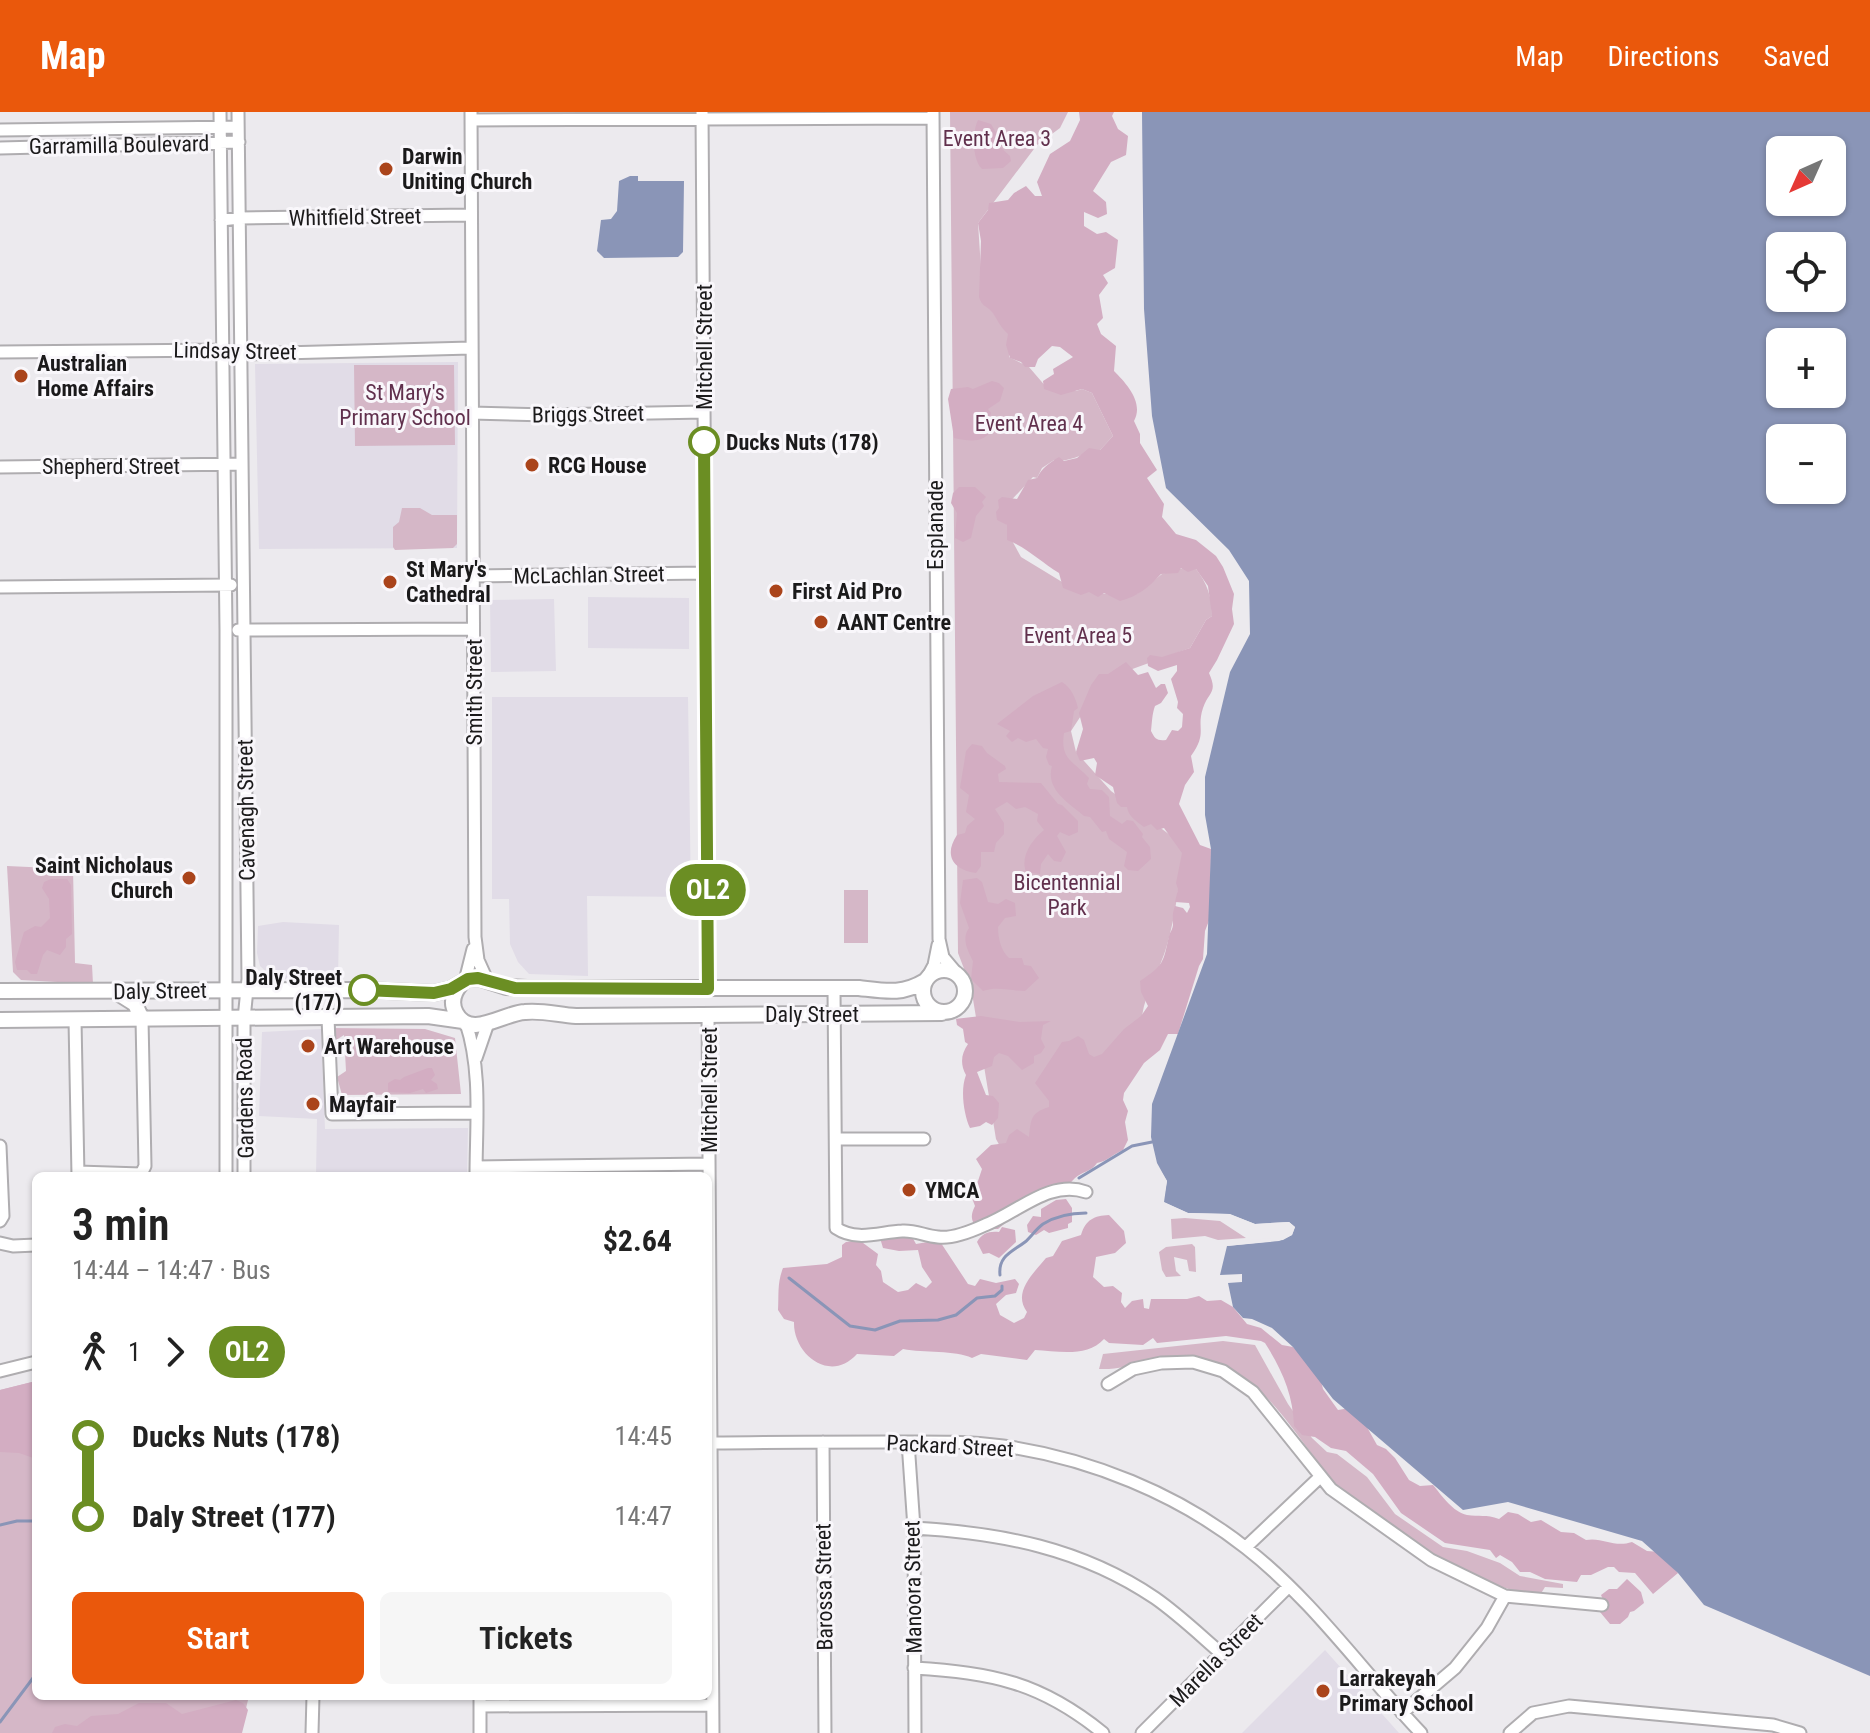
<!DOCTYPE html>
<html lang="en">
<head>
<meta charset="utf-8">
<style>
  :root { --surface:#fff; --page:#f6f6f6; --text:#222; --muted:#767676; --accent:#ea580c }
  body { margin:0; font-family:"Roboto Condensed",sans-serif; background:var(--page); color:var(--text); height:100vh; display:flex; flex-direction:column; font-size:30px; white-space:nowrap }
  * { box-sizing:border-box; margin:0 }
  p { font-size:26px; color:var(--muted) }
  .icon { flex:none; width:44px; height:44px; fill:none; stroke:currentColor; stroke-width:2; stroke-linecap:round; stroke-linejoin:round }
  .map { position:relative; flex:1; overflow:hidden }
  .sheet { position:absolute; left:32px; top:1060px; width:680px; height:528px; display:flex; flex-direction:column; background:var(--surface); border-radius:12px; box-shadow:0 2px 6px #0004 }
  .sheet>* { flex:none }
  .badge { padding:0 16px; border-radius:26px; font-size:28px; line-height:52px }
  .needle { width:52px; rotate:225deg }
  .buttons { position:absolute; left:1766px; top:24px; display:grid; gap:16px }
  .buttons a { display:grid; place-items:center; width:80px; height:80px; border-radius:12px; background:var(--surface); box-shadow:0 2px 6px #0004; font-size:40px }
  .map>.badge { position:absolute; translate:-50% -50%; box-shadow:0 0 0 4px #fff }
  .legs { display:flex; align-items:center; gap:12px; height:88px; padding:0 40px; font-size:26px }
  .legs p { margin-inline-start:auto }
  .overview { display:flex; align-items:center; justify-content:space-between; height:136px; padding:0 40px }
  h1 { font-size:44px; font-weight:600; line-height:60px }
  .cta { display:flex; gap:16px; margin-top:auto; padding:16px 40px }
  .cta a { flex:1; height:92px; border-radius:12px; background:var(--accent); color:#fff; font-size:32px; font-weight:600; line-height:92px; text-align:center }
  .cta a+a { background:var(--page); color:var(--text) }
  ul { padding:0 40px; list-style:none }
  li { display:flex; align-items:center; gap:28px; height:80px; font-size:30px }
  li i { display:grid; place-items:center; width:12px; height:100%; margin:0 10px; background:currentColor }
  li i::after { content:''; width:20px; height:20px; margin:-10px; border:6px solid; border-radius:50%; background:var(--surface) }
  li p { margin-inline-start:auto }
  li:first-child i { background:linear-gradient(#0000 50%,currentColor 0) }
  li:last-child i { background:linear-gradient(currentColor 50%,#0000 0) }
  header { display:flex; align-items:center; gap:48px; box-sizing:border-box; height:112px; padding:0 40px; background:var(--accent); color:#fff }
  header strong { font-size:38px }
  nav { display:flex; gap:44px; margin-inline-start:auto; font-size:28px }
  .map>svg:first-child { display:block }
  .built { fill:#e1dce7 }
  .green { fill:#d5b7c7 }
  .forest { fill:#d3adc2 }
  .water { fill:#8a95b7; fill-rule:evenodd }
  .pier { fill:#eceaee }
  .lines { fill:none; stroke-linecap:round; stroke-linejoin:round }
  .stream { stroke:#8a95b7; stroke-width:3 }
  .minor-casing { stroke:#afadb0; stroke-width:15 }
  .major-casing { stroke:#afadb0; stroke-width:18 }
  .minor { stroke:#fff; stroke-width:11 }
  .major { stroke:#fff; stroke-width:14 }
  .line-1-casing { stroke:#fff; stroke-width:18 }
  .line-1 { stroke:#6b8e23; stroke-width:12 }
  .poi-dot { fill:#aa441b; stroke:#f9f7fb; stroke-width:3 }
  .stop-1-dot { fill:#fff; stroke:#6b8e23; stroke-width:4 }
  .labels { text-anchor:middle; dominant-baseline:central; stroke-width:6; stroke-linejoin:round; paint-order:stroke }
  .park-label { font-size:22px; fill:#61304d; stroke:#f9f7fb }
  .street-label { font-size:22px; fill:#1b1a1b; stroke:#f9f7fb }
  .poi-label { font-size:22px; font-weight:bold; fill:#1b1a1b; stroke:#f9f7fb; text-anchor:start }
  .stop-label { font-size:22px; font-weight:bold; fill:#1b1a1b; stroke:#f9f7fb; text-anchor:start }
</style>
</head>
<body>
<header>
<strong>Map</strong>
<nav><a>Map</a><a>Directions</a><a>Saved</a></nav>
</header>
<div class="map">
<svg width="1870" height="1621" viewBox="0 0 1870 1621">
  <rect width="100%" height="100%" fill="#eceaee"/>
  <!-- built -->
  <path class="built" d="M458,250L457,436L259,437L255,252Z
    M588,485L689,486V537L588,536Z
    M554,487L556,559L491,560L490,488Z
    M492,585H688L691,785L587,784L588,864L529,862L518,850L510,832L509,787H492Z
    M283,810L339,813L338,867H283L271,864L260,854L257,841L258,814Z
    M321,917L325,1017L468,1016L467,1064H316L317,1007L259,1004L262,920Z
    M1325,1538L1399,1621H1242Z"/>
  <!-- green -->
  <path class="green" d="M950,0H1068L1060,16L1037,33L978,111L983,187L1009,222V245L1029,255L1047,276L1076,279L1082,277L1092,281L1113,324L1100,338C1082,340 1072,351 1054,348L1042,356L1037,366L1033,365L1003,397L1010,425L1021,445L1072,476L1112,483L1137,482L1162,462L1183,456L1196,457C1207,471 1212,485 1212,504L1206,508L1190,536L1105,567L1071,619L1076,640L1111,679L1170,723L1183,739C1179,770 1176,803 1167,833C1160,858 1146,878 1142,904L1013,1058L996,1027L971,875L958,841Z
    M354,253H454L455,333L355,334Z
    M402,396H420L432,403H457V432L453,436L395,438L393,435V415L399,410Z
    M7,754L73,757L75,851L92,853L93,872L21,868L13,860Z
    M844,778H868V831H844Z
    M330,916L425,917L455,926L461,982L342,983L337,965L346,959L344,923L333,930Z
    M1185,1106L1220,1109L1246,1126L1218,1128L1205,1124L1172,1127L1171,1107Z
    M1192,1132L1195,1135L1196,1160L1189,1159L1187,1148L1174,1145L1176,1159L1181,1164L1166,1165L1162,1158L1159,1140L1166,1135Z
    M1223,1229L1255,1233L1288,1292L1312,1326L1327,1340L1337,1342L1367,1365L1395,1402L1443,1435L1467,1439L1500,1451L1520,1464L1563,1472V1476L1545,1475L1540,1483C1482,1477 1430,1442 1383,1409C1370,1399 1355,1391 1344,1380C1303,1340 1270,1266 1212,1249C1167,1235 1139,1259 1099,1257L1103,1242Z
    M36,1269V1584H249L240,1621H0V1278Z"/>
  <!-- forest -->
  <path class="forest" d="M1079,0H1114L1112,4L1118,17L1128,24L1126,43L1111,50L1093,79L1106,90L1107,102L1098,106L1084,100V114L1097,122L1106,120L1118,128L1115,156L1103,163L1108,171L1099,183L1103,206L1097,212L1101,222L1116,234L1114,259C1127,272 1144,291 1134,309L1140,322V331L1157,358L1147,366L1164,392L1162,405L1176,422L1196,428L1216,444L1223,455L1234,482L1232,497L1234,512L1217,548L1209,561C1218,581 1209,579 1203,596C1196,617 1208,620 1191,644L1194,660L1185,673L1179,692L1200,733L1211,737L1210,806L1205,819L1203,847L1199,854L1178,922H1168L1160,938L1144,951L1124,981L1123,988L1128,999L1125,1010L1128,1028L1123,1038C1113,1042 1108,1049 1097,1051C1091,1060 1083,1059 1075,1066C1065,1077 1053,1087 1038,1093L1033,1085L1026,1090L1019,1104L1010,1107L998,1117H984L980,1120C972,1110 969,1106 975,1094L969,1078L978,1069L982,1057L976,1047L991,1033L1006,1031L1009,1023L1017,1017L1029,1025C1031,1006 1031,1001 1049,995V989L1035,971L1062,930L1069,929L1078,924L1084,928L1089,942L1094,945L1102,942L1124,917L1141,904L1148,894L1141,880L1140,869C1164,853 1163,851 1169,824C1170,820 1173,817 1173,812C1173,805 1172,802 1175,794L1183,796L1187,801L1190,795L1189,791L1175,790L1178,777L1176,771L1182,741L1164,716L1157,718L1151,712L1144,715C1137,710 1128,704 1127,695H1121L1117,691L1113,675L1095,663L1097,651L1094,646L1080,649L1076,640L1083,617L1079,601L1091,573L1099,562H1108L1126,550L1138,563L1148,560L1156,576L1161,572H1165L1168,581L1161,591L1155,594C1152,602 1152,611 1151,619C1155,627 1157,629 1166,628L1172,618L1178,619L1182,615L1183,602L1177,596L1178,590L1171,567L1177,559V553L1158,559L1148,554L1147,546L1150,543L1162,545L1190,536L1206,508L1212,504L1208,474L1196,457L1188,460L1181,456L1178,461L1161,462C1148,476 1138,484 1120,489L1104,481L1098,485L1089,480L1081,483L1063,476L1059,461C1041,450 1026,435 1007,428V413L997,408L996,400L999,396L998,388L1002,385L1017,387L1028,368L1037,366C1042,356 1049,351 1059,345L1064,349L1077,346L1089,336L1100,338L1113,324L1092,281L1082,277L1061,283L1044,277L1043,269L1054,262L1053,257L1073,245L1060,235L1052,234L1038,247L1035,255H1025L1021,250L1010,246L1006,233L1008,222C1000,215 998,208 992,200C986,193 982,195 979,185L981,129L978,111L988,98L989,91L1008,88L1014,81L1026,74L1035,84H1042L1037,70L1050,42L1070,29L1080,8Z
    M978,8L991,12L1001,29L999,34L1010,44L1011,49L1003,56L982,57C972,47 972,20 978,8Z
    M992,269L999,271L1004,276L1000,289L988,297L991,301L988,312L992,317C984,332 969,329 954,326L948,287L951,277L968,275L973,277Z
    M959,375H975L986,385L982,390L984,394L976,404L971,426L963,430L955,426L957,401L951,391L953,381Z
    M1062,570C1071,575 1076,587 1078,596L1074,599L1071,619L1064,621C1060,647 1072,648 1089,666L1087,672L1090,677L1102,678L1109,685L1110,704L1122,712L1127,708L1133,709L1143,722L1142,725L1150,735L1151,747L1138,759L1128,758L1124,754L1127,740L1109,727L1106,719L1102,720L1090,705L1084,704C1069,691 1045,678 1052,654L1049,653L1046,645L1048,637L1043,636L1036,627L1026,630L1018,626L1012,630L1006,624L1010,619L997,612L1033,584Z
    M972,632L982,634L987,641L1005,654L1006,657L998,662L999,670L1041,671L1058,692L1062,693L1078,709V720L1069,724L1060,720L1057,724L1066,740L1061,750L1054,749L1048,742L1041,752L1040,762L1026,760C1020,744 1032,728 1044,718L1037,709L1038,702L1025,695L1016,697L1007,690L995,697L1004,711V722L996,731L994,740H981V754L976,761C954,758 943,744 957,723L965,721L967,714L975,707L966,700L969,683L960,676L966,639Z
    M977,766L982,770L988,790L998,792L1006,787L1015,791L1016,804L1005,806L998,815C998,826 1001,839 1009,846H1022L1024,853L1031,854L1039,866L1025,879C1009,879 998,874 983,879L971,867L973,849C968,839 961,827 969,816L960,791L963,768Z
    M51,767H67L71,773L72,822L66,827V835L60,843L47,838L43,843L37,862H31L27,858H17L15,850L24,820L35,814L41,815L50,806L49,787L42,776L44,770Z
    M981,904L1020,910L1051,909L1043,913L1041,927L1045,935L1041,941L1034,944V951L1022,958L1008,944L999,941L994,945L992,954L977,960L986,983L993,984L999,991L998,1006L992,1013L986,1010L980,1014L970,1016C964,1003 960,978 966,963C960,952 961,942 968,932L965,930L963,917L957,913L956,907L946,908Z
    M428,956H432L435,963L431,968L437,972L438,977L426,981L423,977L410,981L388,980V971L395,967L400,968L404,965Z
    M1066,1087L1072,1096V1110L1068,1112V1116L1049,1121L1044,1118L1036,1123L1028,1120L1027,1113L1033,1104L1041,1105V1097L1056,1088Z
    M1109,1103L1124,1119L1126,1131L1115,1141L1096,1145L1093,1165L1104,1175L1113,1174L1122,1181L1121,1190L1125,1196L1132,1189L1143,1187L1144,1196L1149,1197L1151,1187H1187L1199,1184L1207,1189L1221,1188L1233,1195L1247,1212L1261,1216L1282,1233L1293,1235L1318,1257L1323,1277L1338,1298L1350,1296L1363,1308L1377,1333L1386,1337L1395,1346L1409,1368L1420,1374L1433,1373C1442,1384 1453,1400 1467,1403C1479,1405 1486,1402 1499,1407L1508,1400L1518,1402L1531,1410L1541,1408L1561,1420L1574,1421L1586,1428C1603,1425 1614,1436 1632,1430L1647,1439L1660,1440L1678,1461L1653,1482L1635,1461L1619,1460L1614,1455H1608L1591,1463H1581L1577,1470L1545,1467L1530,1460H1520L1512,1450L1500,1443L1496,1446L1490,1438L1445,1431L1401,1401L1373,1362L1346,1339L1331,1336L1315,1325L1302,1323L1294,1314C1293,1282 1282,1258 1265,1231L1261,1229L1226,1224L1157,1231L1153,1226L1143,1233L1109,1231L1104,1227C1087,1246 1057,1239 1035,1238L1027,1248L981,1242L972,1246C955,1238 924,1241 903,1237L894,1244L857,1242C830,1272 793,1242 794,1210L784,1207L778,1198C779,1183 777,1171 783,1156L827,1152L842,1145V1133L846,1130L859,1128L878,1142L876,1153L881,1159L883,1170L898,1180L908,1178L916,1171L926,1176L932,1170L922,1155L918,1138L899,1139L883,1136L880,1126L911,1123L916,1132L939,1128L968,1172L975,1174L980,1167L996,1171L1015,1167L1019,1172L1016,1181L1006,1183L996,1192L1000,1203L1014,1211L1024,1206L1027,1200C1012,1180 1034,1161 1046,1146L1053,1144L1062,1129L1081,1123C1086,1107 1094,1104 1109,1103Z
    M1002,1115L1015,1118L1016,1130L999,1146L989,1141L983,1142L977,1130C982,1121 989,1119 999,1120Z
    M36,1269V1347L19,1341L0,1340V1278Z
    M1627,1467L1641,1480L1644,1491L1634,1499L1630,1500L1628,1505L1620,1512H1610L1600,1500L1604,1490L1601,1483L1609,1477H1617Z
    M236,1588L243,1591L248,1598L242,1621H52L55,1615L65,1612L77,1614L91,1604L118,1602L139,1591H166L182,1602Z"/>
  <!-- water -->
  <path class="water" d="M1142,0H1870V1564L1704,1493L1678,1461L1642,1429L1508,1390L1463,1398L1333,1287L1293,1235L1272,1216L1252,1207L1243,1206L1233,1195L1228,1171L1242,1170V1162L1220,1163L1227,1134L1283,1128L1292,1123L1295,1115L1289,1110L1255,1112L1229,1102L1188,1101L1163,1090L1167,1069L1157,1051L1151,1025L1152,992L1207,842L1211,737L1205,703V665L1230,560L1250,522L1249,469L1229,438L1166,376L1152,304L1144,197ZM1780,38H1832V90H1780ZM1780,134H1832V186H1780ZM1780,230H1832V282H1780ZM1780,326H1832V378H1780Z
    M630,64H638V69H684L683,140L678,145L604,146L597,139L601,108L611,107L617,99L619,69Z"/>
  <!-- pier -->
  <path class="pier" d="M1151,1044L1167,1069L1164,1090L1188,1101L1230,1102L1255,1112L1289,1110L1295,1115L1292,1123L1279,1129L1227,1134L1228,1130L1282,1125L1290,1116L1282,1113L1255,1116L1229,1106L1204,1107L1175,1101L1171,1096L1160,1092L1163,1070Z"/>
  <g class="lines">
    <!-- stream -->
    <path class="stream" d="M1079,1066L1132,1034L1152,1030
      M1000,1163C998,1144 1012,1140 1025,1130C1031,1125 1036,1117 1043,1112C1056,1104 1072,1101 1086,1101
      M789,1166L850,1214L875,1218L900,1209L938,1208L956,1203L977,1186L995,1184L1002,1178V1174
      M0,1413L17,1409H36
      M0,1610L36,1562"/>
    <defs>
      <path id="minor" d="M220,0L226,518V1064
        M238,0L248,867L244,907V1064
        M471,0L475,825L478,848L487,868
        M702,0L708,877
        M933,0L939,827L943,845L959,864
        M471,8L933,6
        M0,18L238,15
        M0,36L239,30
        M221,108L240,106L470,103
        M0,240L222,238L242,242L471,236
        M471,301L547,303L704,300
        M0,355L242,352
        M473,464L706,461
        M0,475L231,473
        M238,518L473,517
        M927,866L934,853L938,833
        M465,869L473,837
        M834,877L836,1116C857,1130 880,1120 902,1119C915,1118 925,1124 938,1125C952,1127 972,1119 985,1113C1017,1101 1050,1067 1086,1080
        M708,902L713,1621
        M328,906L332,1002L476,1001
        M75,908L78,1064
        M466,911C482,959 476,1014 476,1064
        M476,946L488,911
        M837,1027H924
        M0,1034L3,1104L0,1109
        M476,1055L709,1052
        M78,1060L141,1062
        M140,1064L145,1054L142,907
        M0,1131L13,1134L36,1133
        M0,1259L36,1250
        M1108,1272L1133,1257L1161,1251L1193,1250L1223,1259L1253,1280L1331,1377L1431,1448L1505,1484L1602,1493
        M823,1330L825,1621
        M908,1330L914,1416L915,1621
        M712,1331C770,1330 829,1330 888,1330C926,1330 964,1329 1003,1334C1089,1346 1178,1382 1246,1436C1313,1488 1363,1560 1421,1621
        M914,1416C1001,1421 1081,1436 1155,1486C1178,1502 1200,1523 1222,1542
        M1246,1435L1320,1365
        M914,1556C993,1561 1040,1570 1103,1621
        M480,1594L712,1593
        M1402,1601L1455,1556L1487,1516L1505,1484
        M312,1621L313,1584
        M480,1621V1584
        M1142,1621L1289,1474
        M1510,1621L1533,1601L1569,1594L1773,1613L1800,1621"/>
      <path id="major" d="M923 879a21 21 0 1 1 42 0a21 21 0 1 1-42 0Z
        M461,872C454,880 450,890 456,901C470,928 503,901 525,900C542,898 559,903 576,904L942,901
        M0,879L364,878L434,881L451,877L468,867L478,866L506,875L527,876H859C885,879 902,883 925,869
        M116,880L135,892L142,907
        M0,908L428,904L463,909"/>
    </defs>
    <!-- minor casing -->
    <use href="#minor" class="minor-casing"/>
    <!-- major casing -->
    <use href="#major" class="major-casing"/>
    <!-- minor -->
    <use href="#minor" class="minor"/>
    <!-- major -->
    <use href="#major" class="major"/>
  </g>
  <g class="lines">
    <defs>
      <path id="line-1" d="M364,878L434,881L451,877L468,867L478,866L515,876L708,877L704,330"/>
    </defs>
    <!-- line-1 casing -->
    <use href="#line-1" class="line-1-casing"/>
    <!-- line-1 -->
    <use href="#line-1" class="line-1"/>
  </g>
  <!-- markers -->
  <g class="poi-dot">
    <circle cx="386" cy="57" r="8"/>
    <circle cx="21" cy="264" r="8"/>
    <circle cx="532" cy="353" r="8"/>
    <circle cx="390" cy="470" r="8"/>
    <circle cx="776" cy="479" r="8"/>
    <circle cx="821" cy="510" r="8"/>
    <circle cx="189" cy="766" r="8"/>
    <circle cx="308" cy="934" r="8"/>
    <circle cx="313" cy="992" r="8"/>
    <circle cx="909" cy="1078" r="8"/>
    <circle cx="1323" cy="1579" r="8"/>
  </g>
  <g class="stop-1-dot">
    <circle cx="704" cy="330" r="14"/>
    <circle cx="364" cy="878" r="14"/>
  </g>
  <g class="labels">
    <!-- park labels -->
    <g class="park-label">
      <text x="997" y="26">Event Area 3</text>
      <text x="405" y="280">St Mary's<tspan x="405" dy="25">Primary School</tspan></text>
      <text x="1029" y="311">Event Area 4</text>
      <text x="1078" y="523">Event Area 5</text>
      <text x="1067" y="770">Bicentennial<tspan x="1067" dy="25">Park</tspan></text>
    </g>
    <!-- street labels -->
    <g class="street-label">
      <text transform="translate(119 33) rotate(-1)">Garramilla Boulevard</text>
      <text transform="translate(355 105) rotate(-1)">Whitfield Street</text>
      <text transform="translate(704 235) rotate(-90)">Mitchell Street</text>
      <text transform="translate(235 239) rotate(1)">Lindsay Street</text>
      <text transform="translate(588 302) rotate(-1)">Briggs Street</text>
      <text x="111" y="354">Shepherd Street</text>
      <text transform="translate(935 413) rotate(-90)">Esplanade</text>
      <text transform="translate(589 463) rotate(-1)">McLachlan Street</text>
      <text transform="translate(474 580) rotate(-90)">Smith Street</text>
      <text transform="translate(246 698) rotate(-91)">Cavenagh Street</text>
      <text transform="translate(160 879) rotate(-1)">Daly Street</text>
      <text x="812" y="902">Daly Street</text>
      <text transform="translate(709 978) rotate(-90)">Mitchell Street</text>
      <text transform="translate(245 986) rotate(-91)">Gardens Road</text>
      <text transform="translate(950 1334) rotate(3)">Packard Street</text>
      <text transform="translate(824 1475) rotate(-91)">Barossa Street</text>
      <text transform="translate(913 1475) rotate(-91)">Manoora Street</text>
      <text transform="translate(1216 1548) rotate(-45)">Marella Street</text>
    </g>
    <!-- poi labels -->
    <g class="poi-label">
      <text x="402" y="44">Darwin<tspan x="402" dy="25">Uniting Church</tspan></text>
      <text x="37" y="251">Australian<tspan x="37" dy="25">Home Affairs</tspan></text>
      <text x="548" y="353">RCG House</text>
      <text x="406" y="457">St Mary's<tspan x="406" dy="25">Cathedral</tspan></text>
      <text x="792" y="479">First Aid Pro</text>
      <text x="837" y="510">AANT Centre</text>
      <text x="173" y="753" text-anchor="end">Saint Nicholaus<tspan x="173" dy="25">Church</tspan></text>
      <text x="324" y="934">Art Warehouse</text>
      <text x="329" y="992">Mayfair</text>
      <text x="925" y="1078">YMCA</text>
      <text x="1339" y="1566">Larrakeyah<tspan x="1339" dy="25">Primary School</tspan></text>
    </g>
    <!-- stop labels -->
    <g class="stop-label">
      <text x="726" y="330">Ducks Nuts (178)</text>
      <text x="342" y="865" text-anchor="end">Daly Street<tspan x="342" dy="25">(177)</tspan></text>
    </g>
  </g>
</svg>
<div class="buttons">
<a><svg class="needle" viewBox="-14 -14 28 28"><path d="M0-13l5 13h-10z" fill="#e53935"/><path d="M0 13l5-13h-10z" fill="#767676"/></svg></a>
<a><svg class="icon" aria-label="locate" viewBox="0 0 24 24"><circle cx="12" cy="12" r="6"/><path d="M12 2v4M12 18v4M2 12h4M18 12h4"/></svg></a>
<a>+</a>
<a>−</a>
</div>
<b class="badge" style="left:708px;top:778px;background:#6b8e23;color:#fff">OL2</b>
<section class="sheet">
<div class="overview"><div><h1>3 min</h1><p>14:44 – 14:47 · Bus</p></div><b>$2.64</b></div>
<div class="legs"><svg class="icon" aria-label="walk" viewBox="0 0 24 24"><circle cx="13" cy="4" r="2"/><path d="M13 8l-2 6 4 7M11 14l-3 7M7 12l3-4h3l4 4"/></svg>1<svg class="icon" aria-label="forward" viewBox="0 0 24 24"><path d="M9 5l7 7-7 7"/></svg><b class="badge" style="background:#6b8e23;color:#fff">OL2</b></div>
<ul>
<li><i style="color:#6b8e23"></i><b>Ducks Nuts (178)</b><p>14:45</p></li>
<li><i style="color:#6b8e23"></i><b>Daly Street (177)</b><p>14:47</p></li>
</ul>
<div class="cta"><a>Start</a><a>Tickets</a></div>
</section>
</div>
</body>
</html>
